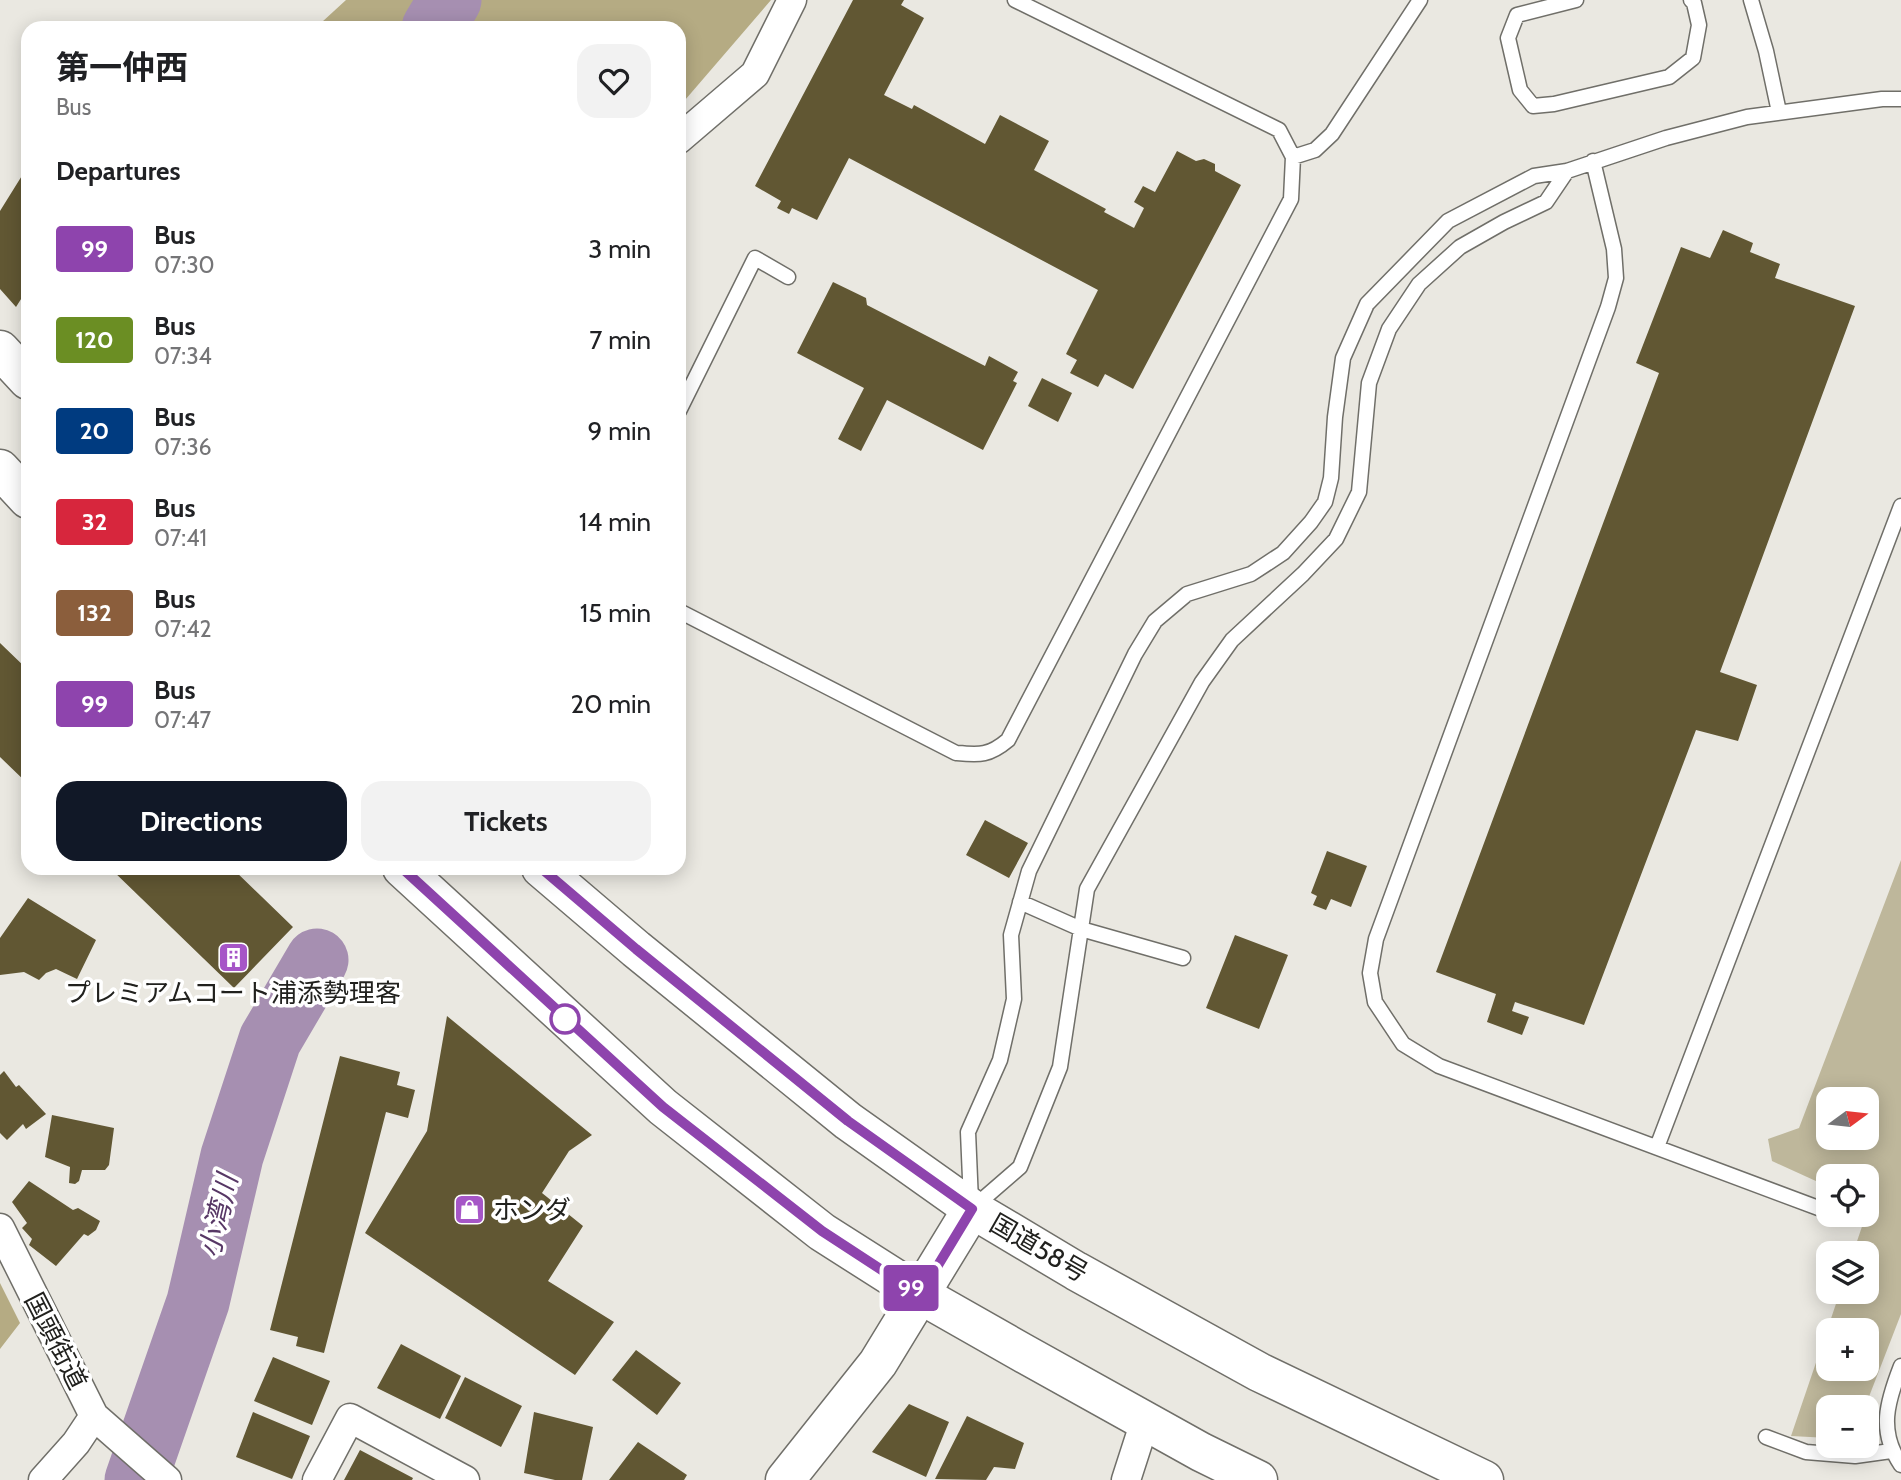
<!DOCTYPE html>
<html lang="en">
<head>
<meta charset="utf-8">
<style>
  :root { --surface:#fff; --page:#f2f2f2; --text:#202124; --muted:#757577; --accent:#111827 }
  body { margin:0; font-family:Cabin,"Noto Sans JP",sans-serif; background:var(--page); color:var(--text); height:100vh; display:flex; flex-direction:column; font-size:26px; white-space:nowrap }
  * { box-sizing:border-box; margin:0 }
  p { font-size:23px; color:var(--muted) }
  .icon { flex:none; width:38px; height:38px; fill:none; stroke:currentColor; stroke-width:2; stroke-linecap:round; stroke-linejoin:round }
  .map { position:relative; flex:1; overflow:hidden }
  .sheet { position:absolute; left:21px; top:21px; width:665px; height:854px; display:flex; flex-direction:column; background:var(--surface); border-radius:21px; box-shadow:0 4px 18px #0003 }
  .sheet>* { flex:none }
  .badge { padding:0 14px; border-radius:5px; font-size:24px; line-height:46px }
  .needle { width:46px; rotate:75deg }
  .buttons { position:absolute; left:1816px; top:1087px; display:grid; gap:14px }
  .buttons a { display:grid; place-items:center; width:63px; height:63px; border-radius:14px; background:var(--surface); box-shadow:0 4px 18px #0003; font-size:35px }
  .map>.badge { position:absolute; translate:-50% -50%; box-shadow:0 0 0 4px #fff }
  h2 { padding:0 35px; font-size:26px; line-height:63px }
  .round { display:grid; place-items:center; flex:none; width:74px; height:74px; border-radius:21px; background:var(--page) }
  .summary { display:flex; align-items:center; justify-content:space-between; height:119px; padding:0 35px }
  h1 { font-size:33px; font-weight:700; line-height:52px }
  .primary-button { display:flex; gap:14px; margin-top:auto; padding:14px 35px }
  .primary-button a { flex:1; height:80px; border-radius:21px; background:var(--accent); color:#fff; font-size:28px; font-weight:700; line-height:80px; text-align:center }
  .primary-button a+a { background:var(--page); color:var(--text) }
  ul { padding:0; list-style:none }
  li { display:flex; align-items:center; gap:21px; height:91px; padding:0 35px }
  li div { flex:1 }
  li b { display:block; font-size:26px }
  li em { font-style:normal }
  li .badge { min-width:77px; font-weight:700; text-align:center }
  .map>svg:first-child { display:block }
  .green { fill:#beb79b; fill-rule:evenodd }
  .forest { fill:#b5ab83 }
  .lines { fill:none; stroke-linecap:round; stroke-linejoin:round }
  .river { stroke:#a68fb1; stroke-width:63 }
  .building { fill:#615733 }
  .lane-casing { stroke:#706f69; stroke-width:17 }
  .street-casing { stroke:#706f69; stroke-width:31 }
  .secondary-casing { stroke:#706f69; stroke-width:41 }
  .highway-casing { stroke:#706f69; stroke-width:41 }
  .lane { stroke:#fff; stroke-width:14 }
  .street { stroke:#fff; stroke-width:28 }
  .secondary { stroke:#fff; stroke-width:38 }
  .highway { stroke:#fff; stroke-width:38 }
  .line-casing { stroke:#fff; stroke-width:16 }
  .line { stroke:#8e44ad; stroke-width:10 }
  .stop-dot { fill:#fff; stroke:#8e44ad; stroke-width:3.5 }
  .labels { text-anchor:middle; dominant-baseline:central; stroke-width:7; stroke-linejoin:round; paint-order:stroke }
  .poi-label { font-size:26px; fill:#21211e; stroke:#fff }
  .street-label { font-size:26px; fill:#21211e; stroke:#fff }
  .water-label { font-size:28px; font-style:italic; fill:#573765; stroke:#fff }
</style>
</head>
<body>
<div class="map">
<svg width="1901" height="1480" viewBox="0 0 1901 1480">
  <rect width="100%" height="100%" fill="#eae8e1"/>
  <!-- green -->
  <path class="green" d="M1901,860V1314L1865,1407H1829V1438L1791,1436L1840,1292H1867V1253H1853L1869,1206L1867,1176H1829V1187L1772,1161L1768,1139L1799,1128ZM1829,1099H1867V1138H1829ZM1829,1330H1867V1368H1829Z"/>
  <!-- forest -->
  <path class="forest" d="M346,0H771L679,107V28H321L322,22Z
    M0,1283L20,1323L0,1349Z"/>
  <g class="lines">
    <!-- river -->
    <path class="river" d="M433,28L450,0
      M136,1480L198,1302L232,1156L270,1040L317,960"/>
  </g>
  <!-- building -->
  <path class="building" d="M853,0H904L901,5L924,18L884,95L912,109L914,105L985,144L1000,115L1049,141L1034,170L1106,209L1104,212L1134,228L1144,208L1134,202L1143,186L1155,192L1177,151L1196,161L1204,159L1215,164V171L1241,185L1133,389L1105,374L1098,387L1070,373L1077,360L1066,354L1098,290L849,158L817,220L792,208L789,214L777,208L781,201L755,186Z
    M28,166V288L16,307L0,289V211Z
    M1723,230L1753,243L1750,252L1780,264L1775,278L1855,306L1720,672L1757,685L1738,741L1696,730L1584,1025L1515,1002L1512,1011L1529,1017L1522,1035L1487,1022L1496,994L1436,972L1659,373L1636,363L1681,247L1710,258Z
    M833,282L866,298L867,305L985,366L989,356L1018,372L1013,381L1017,383L983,450L887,400L861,451L838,439L864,388L797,353Z
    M1042,378L1072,393L1058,422L1028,406Z
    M0,643L28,670V784L0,757Z
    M985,820L1028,843L1009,878L966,855Z
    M1327,851L1367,866L1351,907L1331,899L1326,910L1313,905L1317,896L1311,893Z
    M110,868H232L293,927L234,988Z
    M28,898L96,940L77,979L56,969L46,973L39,980L24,972L0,975V938Z
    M1235,935L1288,955L1259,1029L1206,1008Z
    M447,1016L592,1135L569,1151L542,1193L583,1226L548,1281L614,1322L575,1375L365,1233L427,1131Z
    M340,1056L400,1072L397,1085L415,1090L408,1118L386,1112L324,1353L296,1346L298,1337L270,1330Z
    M4,1071L16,1087L19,1085L46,1114L26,1129L23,1124L7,1140L0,1133V1075Z
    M52,1115L114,1128L109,1165L105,1170H82L79,1181L75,1184L69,1183L70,1167L45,1157Z
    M29,1181L73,1210L78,1208L100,1221L96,1230L88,1236L84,1234L56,1266L29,1245L32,1239L22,1228L27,1223L12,1202Z
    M401,1344L461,1376L440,1419L377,1388Z
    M636,1350L681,1383L657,1415L612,1380Z
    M273,1357L330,1381L312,1425L254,1401Z
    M465,1377L522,1406L501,1447L445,1418Z
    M909,1404L949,1422L926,1477L872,1452Z
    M253,1412L310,1436L292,1479L236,1457Z
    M534,1412L593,1427L582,1480H555L524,1473Z
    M967,1416L1024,1443L1015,1469L994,1467L986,1480L935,1479Z
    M638,1442L687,1475L684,1480H609Z
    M360,1450L413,1478L412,1480H344Z"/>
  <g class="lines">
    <defs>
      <path id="lane" d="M1576,0L1517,15L1508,38L1520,90L1533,106L1554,104L1669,77L1693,58L1699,25L1694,3L1691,0
        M1751,0L1766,51L1779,112
        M1293,157L1315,150L1332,134L1420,0
        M1593,161L1614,249L1616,278L1608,307L1376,939L1370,973L1375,1002L1403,1044L1439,1066L1829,1212
        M679,411L755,258L788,277
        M679,611L956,753C980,755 989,756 1008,740L1291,199L1293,157L1279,130L1015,0
        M1020,902L1081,929L1183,958
        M1657,1147L1901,506
        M971,1202L968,1132L1000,1060L1014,999L1011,935L1029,871L1135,654L1155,621L1187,594L1251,574L1283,553L1311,522L1325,502L1331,478L1335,417L1343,358L1367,304L1448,221L1534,176L1567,171L1666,138L1747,117L1882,99H1901
        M975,1206L1020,1167L1060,1067L1087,889L1202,682L1232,640L1303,574L1336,539L1359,492L1369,383L1389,329L1419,284L1460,247L1504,222L1546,202L1567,171
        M1901,1366C1887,1402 1878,1431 1901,1465
        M1766,1437L1806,1452L1855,1456L1891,1451"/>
      <path id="street" d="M679,139L755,74L792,0
        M0,1228L94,1416L167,1480
        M43,1480L76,1443L94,1416
        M317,1480L350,1418L465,1480
        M1126,1480L1145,1421"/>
      <path id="secondary" d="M785,1480L878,1363L972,1209"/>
      <path id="highway" d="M0,350L28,380
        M0,469L28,499
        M402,868L663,1107L822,1232L921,1295L1023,1353L1201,1452L1258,1480
        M541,868L636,949L848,1121L972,1209L1076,1271L1259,1372L1484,1480"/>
    </defs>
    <!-- lane casing -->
    <use href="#lane" class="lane-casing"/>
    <!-- street casing -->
    <use href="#street" class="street-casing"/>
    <!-- secondary casing -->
    <use href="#secondary" class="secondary-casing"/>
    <!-- highway casing -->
    <use href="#highway" class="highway-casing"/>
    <!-- lane -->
    <use href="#lane" class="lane"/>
    <!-- street -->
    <use href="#street" class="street"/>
    <!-- secondary -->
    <use href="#secondary" class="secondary"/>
    <!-- highway -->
    <use href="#highway" class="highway"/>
  </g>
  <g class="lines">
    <defs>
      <path id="line" d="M402,868L663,1107L822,1231L920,1295L972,1209L848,1121L636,949L541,868"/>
    </defs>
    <!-- line casing -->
    <use href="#line" class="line-casing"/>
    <!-- line -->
    <use href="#line" class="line"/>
  </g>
  <!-- icons -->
  <defs>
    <symbol id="building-square" viewBox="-11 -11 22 22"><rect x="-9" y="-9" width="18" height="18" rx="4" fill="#a656c7" stroke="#fff"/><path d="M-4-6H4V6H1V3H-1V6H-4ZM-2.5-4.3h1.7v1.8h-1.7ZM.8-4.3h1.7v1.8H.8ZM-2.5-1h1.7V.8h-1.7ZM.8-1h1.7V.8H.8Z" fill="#fff"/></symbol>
    <symbol id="shop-square" viewBox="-11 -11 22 22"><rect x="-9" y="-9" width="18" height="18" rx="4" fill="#a656c7" stroke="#fff"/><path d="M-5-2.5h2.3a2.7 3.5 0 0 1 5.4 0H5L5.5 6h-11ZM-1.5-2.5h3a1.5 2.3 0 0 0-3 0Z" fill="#fff"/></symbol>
  </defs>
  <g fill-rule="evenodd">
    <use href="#building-square" x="216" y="940" width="35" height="35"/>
    <use href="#shop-square" x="452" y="1192" width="35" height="35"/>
  </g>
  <!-- markers -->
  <circle class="stop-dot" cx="565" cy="1019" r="14"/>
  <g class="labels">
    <!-- poi labels -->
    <g class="poi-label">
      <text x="233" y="993">プレミアムコート浦添勢理客</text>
      <text x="493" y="1210" text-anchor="start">ホンダ</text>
    </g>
    <!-- street labels -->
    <g class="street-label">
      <text transform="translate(1039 1248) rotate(30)">国道58号</text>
      <text transform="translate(56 1341) rotate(63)">国頭街道</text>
    </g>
    <!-- water labels -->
    <g class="water-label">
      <text transform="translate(218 1216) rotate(-77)">小湾川</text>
    </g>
  </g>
</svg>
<div class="buttons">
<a><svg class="needle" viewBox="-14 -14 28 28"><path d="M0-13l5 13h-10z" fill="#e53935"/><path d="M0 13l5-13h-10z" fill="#757577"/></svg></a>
<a><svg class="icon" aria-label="locate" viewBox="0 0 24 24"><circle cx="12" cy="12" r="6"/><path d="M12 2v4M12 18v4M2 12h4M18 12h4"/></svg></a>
<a><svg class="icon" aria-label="layers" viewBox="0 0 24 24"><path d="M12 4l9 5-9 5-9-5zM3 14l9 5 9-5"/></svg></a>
<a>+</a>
<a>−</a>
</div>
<b class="badge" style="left:911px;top:1288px;background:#8e44ad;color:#fff">99</b>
<section class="sheet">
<div class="summary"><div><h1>第一仲西</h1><p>Bus</p></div><a class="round"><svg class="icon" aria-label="heart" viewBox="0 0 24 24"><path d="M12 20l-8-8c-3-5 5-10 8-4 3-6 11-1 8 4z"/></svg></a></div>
<h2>Departures</h2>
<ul>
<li><span class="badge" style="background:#8e44ad;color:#fff">99</span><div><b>Bus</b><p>07:30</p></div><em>3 min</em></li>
<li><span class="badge" style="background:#6b8e23;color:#fff">120</span><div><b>Bus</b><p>07:34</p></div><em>7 min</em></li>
<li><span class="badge" style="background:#003b80;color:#fff">20</span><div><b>Bus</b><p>07:36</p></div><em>9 min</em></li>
<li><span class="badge" style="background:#d7263d;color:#fff">32</span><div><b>Bus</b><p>07:41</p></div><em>14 min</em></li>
<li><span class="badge" style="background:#8b5e3c;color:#fff">132</span><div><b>Bus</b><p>07:42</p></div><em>15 min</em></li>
<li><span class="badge" style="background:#8e44ad;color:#fff">99</span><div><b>Bus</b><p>07:47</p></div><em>20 min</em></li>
</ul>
<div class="primary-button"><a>Directions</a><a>Tickets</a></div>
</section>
</div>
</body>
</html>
